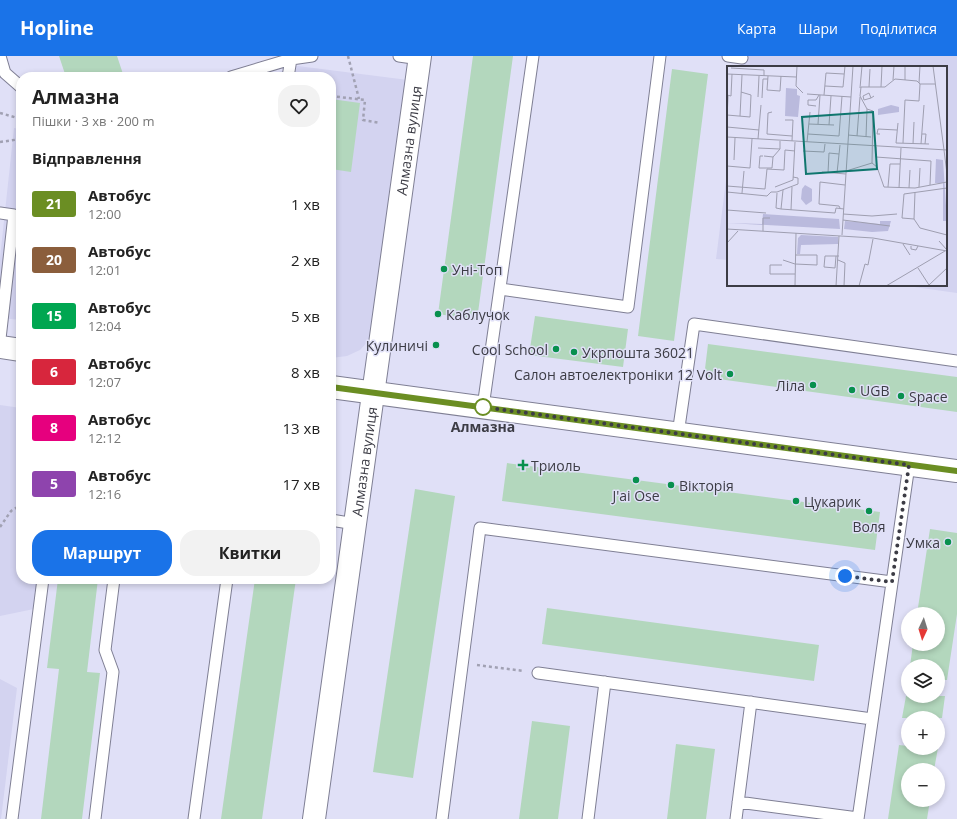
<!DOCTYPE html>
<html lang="uk">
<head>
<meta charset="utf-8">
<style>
  :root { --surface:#fff; --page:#f2f2f2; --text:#222; --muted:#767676; --accent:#1a73e8 }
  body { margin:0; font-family:"Open Sans",sans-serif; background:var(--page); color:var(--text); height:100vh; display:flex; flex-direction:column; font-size:15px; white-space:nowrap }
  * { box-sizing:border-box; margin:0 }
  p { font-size:13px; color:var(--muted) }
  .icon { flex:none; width:22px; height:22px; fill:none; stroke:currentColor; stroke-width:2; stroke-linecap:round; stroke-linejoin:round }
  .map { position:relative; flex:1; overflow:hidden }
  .panel { position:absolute; left:16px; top:16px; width:320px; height:512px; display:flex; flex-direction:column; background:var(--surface); border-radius:16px; box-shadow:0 2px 6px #0003 }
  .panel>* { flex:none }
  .badge { padding:0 8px; border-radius:3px; font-size:14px; line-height:26px }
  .needle { width:26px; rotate:184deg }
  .fabs { position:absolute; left:901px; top:551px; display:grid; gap:8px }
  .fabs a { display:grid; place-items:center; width:44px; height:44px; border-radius:50%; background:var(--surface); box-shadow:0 2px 6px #0003; font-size:20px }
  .you { position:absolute; width:20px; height:20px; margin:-10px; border:3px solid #fff; border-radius:50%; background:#1a73e8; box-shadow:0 0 0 6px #1a73e833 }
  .map>.badge { position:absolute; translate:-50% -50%; box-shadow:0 0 0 2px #fff }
  h2 { padding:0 16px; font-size:15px; line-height:36px }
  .round { display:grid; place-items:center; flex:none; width:42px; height:42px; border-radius:16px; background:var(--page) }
  .summary { display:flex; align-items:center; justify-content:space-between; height:68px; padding:0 16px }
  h1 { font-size:19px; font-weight:700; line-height:30px }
  .action { display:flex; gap:8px; margin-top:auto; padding:8px 16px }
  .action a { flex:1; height:46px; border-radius:16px; background:var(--accent); color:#fff; font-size:16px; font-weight:700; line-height:46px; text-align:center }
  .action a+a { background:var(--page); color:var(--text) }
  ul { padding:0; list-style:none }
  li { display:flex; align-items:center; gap:12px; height:56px; padding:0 16px }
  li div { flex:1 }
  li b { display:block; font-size:15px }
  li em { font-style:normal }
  li .badge { min-width:44px; font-weight:700; text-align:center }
  header { display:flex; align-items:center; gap:24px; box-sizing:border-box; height:56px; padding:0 20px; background:var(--accent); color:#fff }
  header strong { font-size:19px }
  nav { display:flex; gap:22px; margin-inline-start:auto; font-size:14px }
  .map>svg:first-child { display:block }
  .built { fill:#d3d3f0 }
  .building { fill:#b3d7bd }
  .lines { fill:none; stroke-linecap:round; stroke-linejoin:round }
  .service-casing { stroke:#7f7f94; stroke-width:13 }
  .minor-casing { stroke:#7f7f94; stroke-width:24 }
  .secondary-casing { stroke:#7f7f94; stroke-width:24 }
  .path { stroke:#a1a1b3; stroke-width:2.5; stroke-dasharray:3 3; stroke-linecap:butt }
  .service { stroke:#fff; stroke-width:11 }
  .minor { stroke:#fff; stroke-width:22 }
  .secondary { stroke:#fff; stroke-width:22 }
  .line-casing { stroke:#fff; stroke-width:9 }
  .line { stroke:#6b8e23; stroke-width:6 }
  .walk { stroke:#3c3c45; stroke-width:4; stroke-dasharray:0 7.2 }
  .poi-dot { fill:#08904e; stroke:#e0e0f7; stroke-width:1.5 }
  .stop-dot { fill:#fff; stroke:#6b8e23; stroke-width:2 }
  .labels { text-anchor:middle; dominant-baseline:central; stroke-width:3; stroke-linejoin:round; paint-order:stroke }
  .street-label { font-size:14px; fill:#3c3c45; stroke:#e0e0f7 }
  .poi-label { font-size:14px; fill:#3c3c45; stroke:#e0e0f7; text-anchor:start }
  .stop-label { font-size:14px; font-weight:bold; fill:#3c3c45; stroke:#e0e0f7 }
  .inset-road { fill:none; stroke:#9e9eb0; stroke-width:1 }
  .view { fill:#0f766e; fill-opacity:0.15; stroke:#0f766e; stroke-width:2 }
  .inset-edge { fill:none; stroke:#3c3c45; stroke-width:2 }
</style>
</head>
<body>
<header>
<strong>Hopline</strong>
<nav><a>Карта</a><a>Шари</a><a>Поділитися</a></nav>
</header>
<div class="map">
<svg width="957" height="763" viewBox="0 0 957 763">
  <rect width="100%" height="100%" fill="#e0e0f7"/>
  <!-- built -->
  <path class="built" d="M742,0H957V237L900,229H946V11H741Z
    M298,10L408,24L370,283L360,294L347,300L331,302V21H263Z
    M14,72L21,73V264L0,262V202Z
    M728,109V204L716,203Z
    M0,349L21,352V523H38L34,553L0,560Z
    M0,623L17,632L1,763H0Z"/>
  <!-- building -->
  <path class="building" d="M59,0H117L124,21H66Z
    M473,0H513L477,264L438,258Z
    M672,13L708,18L674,285L638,280Z
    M331,43L360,47L351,116L331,113Z
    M535,260L628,273L623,311L529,299Z
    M708,288L957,321V356L704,321Z
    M507,407L880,456L875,494L502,445Z
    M415,433L455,440L413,722L373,716Z
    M930,473L957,477V558L947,624H938V610H910L913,588H938V558H917Z
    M58,523H98L87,616L100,617L82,763H41L59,613L47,612Z
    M255,523H296L262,763H221Z
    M547,552L819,589L814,625L542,588Z
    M906,640H945L942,662H902Z
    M532,665L570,670L558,763H519Z
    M676,688L715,693L706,763H667Z
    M899,689L908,690V692H938L934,714H908V744H930L927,763H888Z"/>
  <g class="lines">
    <defs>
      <path id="service" d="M0,0L5,17L21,31
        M399,0L420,3
        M728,0L742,2
        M231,21L291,3L312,0
        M288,21L291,3
        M0,157L14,159L0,283
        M500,233L628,251L660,0
        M483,351L533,0
        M678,378L694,268L957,305
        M331,464L355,468
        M538,617L872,663
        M738,746L858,762
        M12,763L43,523
        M95,763L113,616L105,594L114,523
        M194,763L227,523
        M442,763L480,472L892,526
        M588,763L605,626
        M736,763L751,646
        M858,763L909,409"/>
      <g id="minor">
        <path id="s1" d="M314,763L420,0"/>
      </g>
      <path id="secondary" d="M0,291L21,294
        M331,331L957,415"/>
    </defs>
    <!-- service casing -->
    <use href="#service" class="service-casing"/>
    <!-- minor casing -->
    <use href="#minor" class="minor-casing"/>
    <!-- secondary casing -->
    <use href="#secondary" class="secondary-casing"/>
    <!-- path -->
    <path class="path" d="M348,0L359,43
      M331,40L365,44L363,64L380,67
      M0,57L21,63
      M0,86L21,83
      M0,471L11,455L21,449
      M477,609L524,615"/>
    <!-- service -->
    <use href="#service" class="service"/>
    <!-- minor -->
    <use href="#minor" class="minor"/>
    <!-- secondary -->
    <use href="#secondary" class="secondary"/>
  </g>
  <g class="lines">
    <defs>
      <path id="line" d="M331,331L957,415"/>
    </defs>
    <!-- line casing -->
    <use href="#line" class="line-casing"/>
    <!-- line -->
    <use href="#line" class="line"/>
    <!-- walk -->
    <path class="walk" d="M483,351L909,409L892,526L845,520"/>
  </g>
  <!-- markers -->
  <g class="poi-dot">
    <circle cx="444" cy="213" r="4"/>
    <circle cx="438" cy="258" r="4"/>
    <circle cx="436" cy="289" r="4"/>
    <circle cx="556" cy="293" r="4"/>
    <circle cx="574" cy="296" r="4"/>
    <circle cx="730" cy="318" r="4"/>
    <circle cx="813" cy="329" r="4"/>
    <circle cx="852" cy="334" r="4"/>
    <circle cx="901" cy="340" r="4"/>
    <path d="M521 403h4v4h4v4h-4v4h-4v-4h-4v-4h4z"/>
    <circle cx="636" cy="424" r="4"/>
    <circle cx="671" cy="429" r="4"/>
    <circle cx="796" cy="445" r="4"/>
    <circle cx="869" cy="455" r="4"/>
    <circle cx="948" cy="486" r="4"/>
  </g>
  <circle class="stop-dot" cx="483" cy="351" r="8"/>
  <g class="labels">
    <!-- street labels -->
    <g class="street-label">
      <text stroke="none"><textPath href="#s1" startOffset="685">Алмазна вулиця</textPath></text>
      <text stroke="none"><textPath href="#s1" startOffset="361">Алмазна вулиця</textPath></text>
    </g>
    <!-- poi labels -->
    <g class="poi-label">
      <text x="452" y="213">Уні-Топ</text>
      <text x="446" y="258">Каблучок</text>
      <text x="428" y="289" text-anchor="end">Кулиничі</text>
      <text x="548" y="293" text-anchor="end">Cool School</text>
      <text x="582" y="296">Укрпошта 36021</text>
      <text x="722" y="318" text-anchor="end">Салон автоелектроніки 12 Volt</text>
      <text x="805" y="329" text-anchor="end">Ліла</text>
      <text x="860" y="334">UGB</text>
      <text x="909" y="340">Space</text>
      <text x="531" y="409">Триоль</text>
      <text x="679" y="429">Вікторія</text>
      <text x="636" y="439" text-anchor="middle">J'ai Ose</text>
      <text x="804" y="445">Цукарик</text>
      <text x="869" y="470" text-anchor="middle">Воля</text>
      <text x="940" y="486" text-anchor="end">Умка</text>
    </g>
    <!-- stop labels -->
    <g class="stop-label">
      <text x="483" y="370">Алмазна</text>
    </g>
  </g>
  <!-- overview -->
  <g transform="translate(727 10)">
    <rect width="220" height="220" fill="#e0e0f7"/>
    <path d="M59,22L70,23V29L73,30L71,51L58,50ZM164,39L172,41V46L151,49V43ZM209,93L216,94L220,155H216V117H208ZM78,119L85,123V135L79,139L74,133L75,123ZM36,148L112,153L113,163L0,157L35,158ZM118,155L153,158V155H164L161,165L145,166L117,163ZM74,169L111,171V178L74,179L73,188H70L71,172Z" fill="#babadd"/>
    <path class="inset-road" d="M70,0L69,20L76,27M80,0H95M206,0L217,84M4,2L37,4V10M0,8L69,11M41,10L40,24L53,25L54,10M166,14L167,0M178,14V0M192,17L193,0M193,18H208M98,20L116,21L118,0M142,21L143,3M154,21L155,0M133,22L135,0M80,28L124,31M0,29L4,30L5,8M97,29L99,7L117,8M31,31L32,10M35,32L36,13H41M144,32L137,34L136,30L142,27L144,32L147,30M89,40L81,39V34H89L92,29M45,46L41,47L40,68L65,70M0,49L23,51L24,29L14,26M13,50L15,9M0,53L1,30M58,54H66L65,75M82,58L107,59M91,58L93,29M102,59L104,30M0,61L32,64M81,68L112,70L115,30M153,68H150L151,63L170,64M195,68H199L198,78M121,69L144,71M130,70L133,31M0,71L220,84M139,71L140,43M31,73L34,39M80,76L83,46M169,77L202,78M169,77L171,57M176,77L178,34L192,35L193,18L190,15L168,13L158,21H134L133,30L140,43L146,45L145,97L150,101L157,121L188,122L220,116M186,78L187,56M194,78L197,39M149,81V91L204,95L203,119M31,82L53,83M217,84L220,108M76,85L97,86L98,78M36,90H33L32,102H45L46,91L37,90M46,91L53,83V75M7,94L8,72M0,100L23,102L25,73M119,105L145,97M95,106L119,108M101,107L102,87L112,88M110,107L113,79M0,120L38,123L40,103L57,104L58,84L68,85M48,121L66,114L68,76M161,121L163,98H173M192,121L193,102M172,122L174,82M182,122L183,104M220,122L177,128L175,152L187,153L193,162L220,169M56,124L54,143L108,147L109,142L117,143M0,126L40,130L44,126H50L71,118V112L66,111M15,127L17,105M50,127L49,142L54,143M113,142L112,140L92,138L93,116L118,119M0,144L39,147M64,144L65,121M116,148L145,150L170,148M187,153L188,126M116,154L163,160M0,163L146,172L220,185M36,165V152H43M115,169L126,0M212,175L220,184M0,177L11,165M176,178L183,189M184,180V183L189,184L191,180M109,190L108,202L97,201L98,190H112M56,194L68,198L90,199V189H68M111,194L118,197L117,220M55,199H43V208H68M191,202L202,219L220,202M68,220L69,167M109,220L112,170M132,220L138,198L141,199L146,173M159,220L218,185"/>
    <path class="view" d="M146,46L150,103L79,108L75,51Z"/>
    <rect width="220" height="220" class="inset-edge"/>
  </g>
</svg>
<div class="fabs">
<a><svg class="needle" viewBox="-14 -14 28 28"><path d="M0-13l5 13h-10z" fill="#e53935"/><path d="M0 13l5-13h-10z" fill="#767676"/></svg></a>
<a><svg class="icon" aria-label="layers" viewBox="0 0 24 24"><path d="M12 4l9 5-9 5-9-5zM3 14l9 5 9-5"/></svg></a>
<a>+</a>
<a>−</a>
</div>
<div class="you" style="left:845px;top:520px"></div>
<section class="panel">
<div class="summary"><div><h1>Алмазна</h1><p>Пішки · 3 хв · 200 m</p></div><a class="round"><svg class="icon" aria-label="heart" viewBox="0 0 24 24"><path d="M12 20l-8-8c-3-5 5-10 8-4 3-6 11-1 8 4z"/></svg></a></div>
<h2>Відправлення</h2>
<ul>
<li><span class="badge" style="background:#6b8e23;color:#fff">21</span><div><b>Автобус</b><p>12:00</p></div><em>1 хв</em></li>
<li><span class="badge" style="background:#8b5e3c;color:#fff">20</span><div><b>Автобус</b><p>12:01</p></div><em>2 хв</em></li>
<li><span class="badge" style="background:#00a651;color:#fff">15</span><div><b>Автобус</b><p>12:04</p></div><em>5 хв</em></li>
<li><span class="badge" style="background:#d7263d;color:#fff">6</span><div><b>Автобус</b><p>12:07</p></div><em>8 хв</em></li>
<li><span class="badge" style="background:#e6007e;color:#fff">8</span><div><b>Автобус</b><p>12:12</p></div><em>13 хв</em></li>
<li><span class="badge" style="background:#8e44ad;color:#fff">5</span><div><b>Автобус</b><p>12:16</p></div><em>17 хв</em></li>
</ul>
<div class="action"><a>Маршрут</a><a>Квитки</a></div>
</section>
</div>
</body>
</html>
